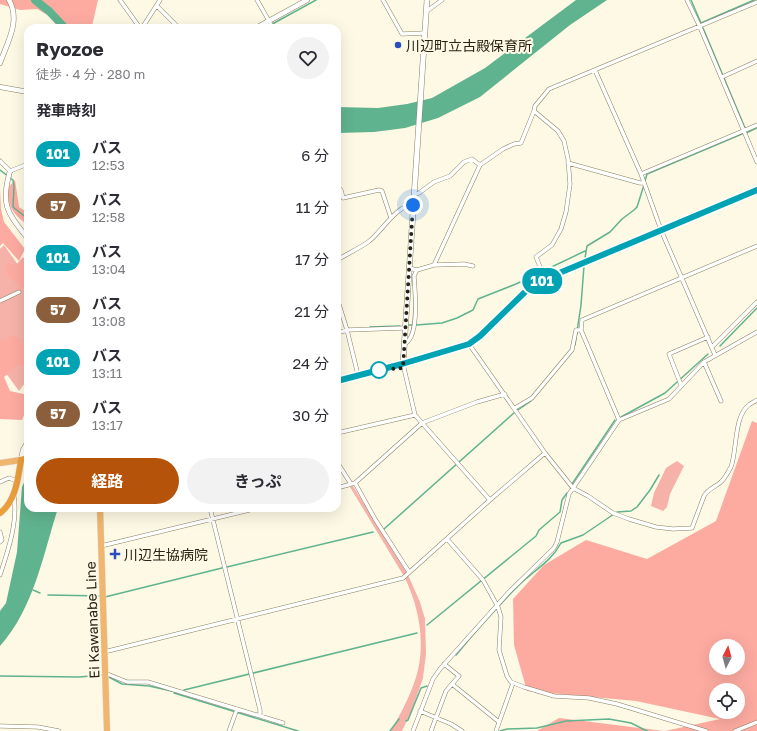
<!DOCTYPE html>
<html lang="ja">
<head>
<meta charset="utf-8">
<style>
  :root { --surface:#fff; --page:#f2f2f3; --text:#2b2b33; --muted:#7c7c81; --accent:#b45309 }
  body { margin:0; font-family:"Golos Text","Noto Sans JP",sans-serif; background:var(--page); color:var(--text); height:100vh; display:flex; flex-direction:column; font-size:15px; white-space:nowrap }
  * { box-sizing:border-box; margin:0 }
  p { font-size:13px; color:var(--muted) }
  .icon { flex:none; width:22px; height:22px; fill:none; stroke:currentColor; stroke-width:2; stroke-linecap:round; stroke-linejoin:round }
  .map { position:relative; flex:1; overflow:hidden }
  .details { position:absolute; left:24px; top:24px; width:317px; height:488px; display:flex; flex-direction:column; background:var(--surface); border-radius:12px; box-shadow:0 4px 16px #0002 }
  .details>* { flex:none }
  .badge { padding:0 8px; border-radius:13px; font-size:14px; line-height:26px }
  .needle { width:26px; rotate:6deg }
  .controls { position:absolute; left:709px; top:639px; display:grid; gap:8px }
  .controls a { display:grid; place-items:center; width:36px; height:36px; border-radius:50%; background:var(--surface); box-shadow:0 4px 16px #0002; font-size:20px }
  .you { position:absolute; width:20px; height:20px; margin:-10px; border:3px solid #fff; border-radius:50%; background:#1a73e8; box-shadow:0 0 0 6px #1a73e833 }
  .map>.badge { position:absolute; translate:-50% -50%; box-shadow:0 0 0 2px #fff }
  h2 { padding:0 12px; font-size:15px; line-height:36px }
  .round { display:grid; place-items:center; flex:none; width:42px; height:42px; border-radius:21px; background:var(--page) }
  .overview { display:flex; align-items:center; justify-content:space-between; height:68px; padding:0 12px }
  h1 { font-size:19px; font-weight:700; line-height:30px }
  .cta { display:flex; gap:8px; margin-top:auto; padding:8px 12px }
  .cta a { flex:1; height:46px; border-radius:24px; background:var(--accent); color:#fff; font-size:16px; font-weight:700; line-height:46px; text-align:center }
  .cta a+a { background:var(--page); color:var(--text) }
  ul { padding:0; list-style:none }
  li { display:flex; align-items:center; gap:12px; height:52px; padding:0 12px }
  li div { flex:1 }
  li b { display:block; font-size:15px }
  li em { font-style:normal }
  li .badge { min-width:44px; font-weight:700; text-align:center }
  .map>svg:first-child { display:block }
  .green { fill:#f6b2a9 }
  .forest { fill:#fdaba1; fill-rule:evenodd }
  .water { fill:#60b38f }
  .lines { fill:none; stroke-linecap:round; stroke-linejoin:round }
  .stream { stroke:#60b38f; stroke-width:1.5 }
  .river { stroke:#60b38f; stroke-width:8 }
  .minor-casing { stroke:#888061; stroke-width:4.5 }
  .tertiary-casing { stroke:#888061; stroke-width:5.5 }
  .secondary-casing { stroke:#888061; stroke-width:6 }
  .primary-casing { stroke:#e1e0df; stroke-width:7 }
  .trunk-casing { stroke:#e1e0df; stroke-width:7 }
  .minor { stroke:#fff; stroke-width:3.5 }
  .tertiary { stroke:#fff; stroke-width:4.5 }
  .secondary { stroke:#fff; stroke-width:5 }
  .primary { stroke:#f0b66d; stroke-width:6 }
  .trunk { stroke:#eb9e3c; stroke-width:6 }
  .line-casing { stroke:#fff; stroke-width:9 }
  .line { stroke:#00a3b4; stroke-width:6 }
  .walk { stroke:#272317; stroke-width:4; stroke-dasharray:0 7.2 }
  .poi-dot { fill:#2a4ebe; stroke:#fef9e4; stroke-width:1.5 }
  .stop-dot { fill:#fff; stroke:#00a3b4; stroke-width:2 }
  .labels { text-anchor:middle; dominant-baseline:central; stroke-width:4; stroke-linejoin:round; paint-order:stroke }
  .poi-label { font-size:14px; fill:#272317; stroke:#fef9e4; text-anchor:start }
  .street-label { font-size:14px; fill:#272317; stroke:#fef9e4 }
</style>
</head>
<body>
<div class="map">
<svg width="757" height="731" viewBox="0 0 757 731">
  <rect width="100%" height="100%" fill="#fef9e4"/>
  <!-- green -->
  <path class="green" d="M4,245L28,279V379L19,391L0,365V249Z
    M677,461L684,466L670,494L667,507L663,511L651,506L654,493L666,468Z
    M353,486L408,575L420,602L425,619L426,654L423,678L412,710L402,731H391C399,716 407,702 413,686C427,651 421,612 405,578L350,487Z"/>
  <!-- forest -->
  <path class="forest" d="M0,0H98L92,26L89,28H70L37,9L20,10L0,4Z
    M15,180L19,207L28,213V228C26,224 23,221 19,218C9,208 8,202 8,188Z
    M0,188L1,209L4,222L25,249L19,261L3,243L0,246Z
    M23,257L28,264V292L9,277L5,269L8,263L16,265Z
    M13,335L28,343V366L18,365L4,377L10,391L28,395V405L22,420L0,419V339L4,341Z
    M752,421L757,423V731H665L720,719L636,701L527,691L514,645L513,599L544,565L586,540L647,559L716,521ZM716,646H738V668H716ZM716,690H738V712H716Z
    M559,718L664,731H537Z"/>
  <!-- water -->
  <path class="water" d="M576,0H607L570,25L480,97L438,118L405,128L374,132L337,133V107L378,108L407,104L432,98L485,68Z
    M28,474V508H58C43,555 34,608 0,646V611L6,603L17,552L22,487Z"/>
  <g class="lines">
    <!-- stream -->
    <path class="stream" d="M691,0L701,23
      M702,24L701,23L754,0
      M265,28L316,0
      M703,28L745,128
      M746,133L757,128
      M0,170L13,180L14,186L13,207L28,219
      M645,181L647,174L742,134
      M585,258L587,246L610,232L622,219L634,210L637,207L644,185
      M409,325H413
      M416,325L442,323L457,318L473,310L478,299L516,284L585,251
      M370,327L400,326
      M575,345L581,305L584,266
      M720,346L757,308
      M621,417L665,393L708,354
      M572,484L615,420
      M384,529L515,412L531,401
      M227,567L373,532
      M33,590L40,593
      M48,595L102,596
      M105,597L222,568
      M427,625L536,536L539,530L560,512L562,500L567,493
      M456,655C475,632 496,608 518,586C533,571 551,562 561,543L583,535L617,512L631,511L637,507L650,490L659,475
      M0,676L79,677L103,675
      M107,676L122,684L149,686L176,692
      M184,690L417,633
      M174,693L298,731
      M406,721L408,720L421,688L427,686
      M390,731L399,719
      M500,731L507,729L537,728L566,721L609,719L631,723L647,731"/>
    <!-- river -->
    <path class="river" d="M35,0L49,11L65,28"/>
    <defs>
      <path id="minor" d="M120,0L140,28
        M257,0L273,28
        M383,0L402,34L425,33
        M687,0L700,27L757,162
        M157,6L179,28
        M427,11L442,0
        M142,28L160,0
        M595,70L641,174L661,230L715,355
        M722,77L757,61
        M534,111L558,131L564,141L568,159L570,184L566,212L561,229L552,245L536,257L545,279
        M0,161L10,171L28,164
        M568,163L640,183H643
        M641,174L757,125
        M337,186L341,190L343,198L379,190L382,191L391,218
        M414,195L419,193L434,182L450,176L464,162L472,159L480,165
        M337,260C347,254 358,249 368,242C380,234 397,204 413,205
        M434,265L464,264L473,266
        M409,268L417,270L434,265L480,165L503,149L514,144L521,143L534,111L535,106L549,89L757,2
        M337,298L347,330L358,375
        M0,301L19,292
        M337,333L347,330L404,328
        M404,344C420,338 415,291 414,276L417,270
        M469,344L545,453L573,488L588,496L613,513L629,519L656,527L673,529L692,528L704,496C708,489 715,487 721,482C725,478 728,472 731,467C737,451 734,415 749,405C751,403 754,402 757,400
        M712,347L757,302
        M704,362L721,401
        M403,364L415,415L490,500
        M681,385L669,354L708,337
        M515,408L532,398L572,350L576,330H581
        M619,420L581,330L582,320L757,246
        M337,433L415,415
        M337,462L351,484
        M0,482L9,478L17,481
        M355,483L375,519L409,572
        M337,488L355,483L422,423L477,402L505,394
        M210,508L260,710V716
        M0,532L2,540L0,542
        M447,539L483,580L498,607L501,617L499,650L507,676L511,682L524,687L554,696L589,698L617,704L706,731
        M101,546L258,508
        M0,575C8,551 18,522 14,496
        M104,652L403,578L490,500L545,453
        M105,673L127,682H148L283,723
        M452,684L499,722
        M420,711L451,724L462,731
        M0,726L38,727L59,731
        M229,731L237,709
        M413,731L433,679L440,669L509,592L554,548L557,542L569,494L619,420L669,399L704,362L757,332
        M431,731L446,691L459,676L444,664
        M496,731L513,683
        M735,731L757,722"/>
      <path id="tertiary" d="M256,28L307,0
        M0,63C7,43 21,21 9,0
        M0,87L28,92
        M10,171C0,206 8,213 28,239
        M21,460L23,450L28,441"/>
      <path id="secondary" d="M403,364L427,0"/>
      <path id="primary" d="M0,463L21,460
        M100,508L107,731"/>
      <path id="trunk" d="M337,381L403,364L469,344L480,336L527,291L545,279L757,190
        M0,513C16,501 18,478 21,460L28,458"/>
    </defs>
    <!-- minor casing -->
    <use href="#minor" class="minor-casing"/>
    <!-- tertiary casing -->
    <use href="#tertiary" class="tertiary-casing"/>
    <!-- secondary casing -->
    <use href="#secondary" class="secondary-casing"/>
    <!-- primary casing -->
    <use href="#primary" class="primary-casing"/>
    <!-- trunk casing -->
    <use href="#trunk" class="trunk-casing"/>
    <!-- minor -->
    <use href="#minor" class="minor"/>
    <!-- tertiary -->
    <use href="#tertiary" class="tertiary"/>
    <!-- secondary -->
    <use href="#secondary" class="secondary"/>
    <!-- primary -->
    <use href="#primary" class="primary"/>
    <!-- trunk -->
    <use href="#trunk" class="trunk"/>
  </g>
  <g class="lines">
    <defs>
      <path id="line" d="M337,381L402,364L469,344L480,336L526,291L545,279L757,190"/>
    </defs>
    <!-- line casing -->
    <use href="#line" class="line-casing"/>
    <!-- line -->
    <use href="#line" class="line"/>
    <!-- walk -->
    <path class="walk" d="M379,370L403,368L413,205"/>
  </g>
  <!-- markers -->
  <g class="poi-dot">
    <circle cx="398" cy="45" r="4"/>
    <path d="M113 548h4v4h4v4h-4v4h-4v-4h-4v-4h4z"/>
  </g>
  <circle class="stop-dot" cx="379" cy="370" r="8"/>
  <g class="labels">
    <!-- poi labels -->
    <g class="poi-label">
      <text x="406" y="45">川辺町立古殿保育所</text>
      <text x="124" y="554">川辺生協病院</text>
    </g>
    <!-- street labels -->
    <g class="street-label">
      <text transform="translate(92 620) rotate(-92)">Ei Kawanabe Line</text>
    </g>
  </g>
</svg>
<div class="controls">
<a><svg class="needle" viewBox="-14 -14 28 28"><path d="M0-13l5 13h-10z" fill="#e53935"/><path d="M0 13l5-13h-10z" fill="#7c7c81"/></svg></a>
<a><svg class="icon" aria-label="locate" viewBox="0 0 24 24"><circle cx="12" cy="12" r="6"/><path d="M12 2v4M12 18v4M2 12h4M18 12h4"/></svg></a>
</div>
<div class="you" style="left:413px;top:205px"></div>
<b class="badge" style="left:542px;top:281px;background:#00a3b4;color:#fff">101</b>
<section class="details">
<div class="overview"><div><h1>Ryozoe</h1><p>徒歩 · 4 分 · 280 m</p></div><a class="round"><svg class="icon" aria-label="heart" viewBox="0 0 24 24"><path d="M12 20l-8-8c-3-5 5-10 8-4 3-6 11-1 8 4z"/></svg></a></div>
<h2>発車時刻</h2>
<ul>
<li><span class="badge" style="background:#00a3b4;color:#fff">101</span><div><b>バス</b><p>12:53</p></div><em>6 分</em></li>
<li><span class="badge" style="background:#8b5e3c;color:#fff">57</span><div><b>バス</b><p>12:58</p></div><em>11 分</em></li>
<li><span class="badge" style="background:#00a3b4;color:#fff">101</span><div><b>バス</b><p>13:04</p></div><em>17 分</em></li>
<li><span class="badge" style="background:#8b5e3c;color:#fff">57</span><div><b>バス</b><p>13:08</p></div><em>21 分</em></li>
<li><span class="badge" style="background:#00a3b4;color:#fff">101</span><div><b>バス</b><p>13:11</p></div><em>24 分</em></li>
<li><span class="badge" style="background:#8b5e3c;color:#fff">57</span><div><b>バス</b><p>13:17</p></div><em>30 分</em></li>
</ul>
<div class="cta"><a>経路</a><a>きっぷ</a></div>
</section>
</div>
</body>
</html>
